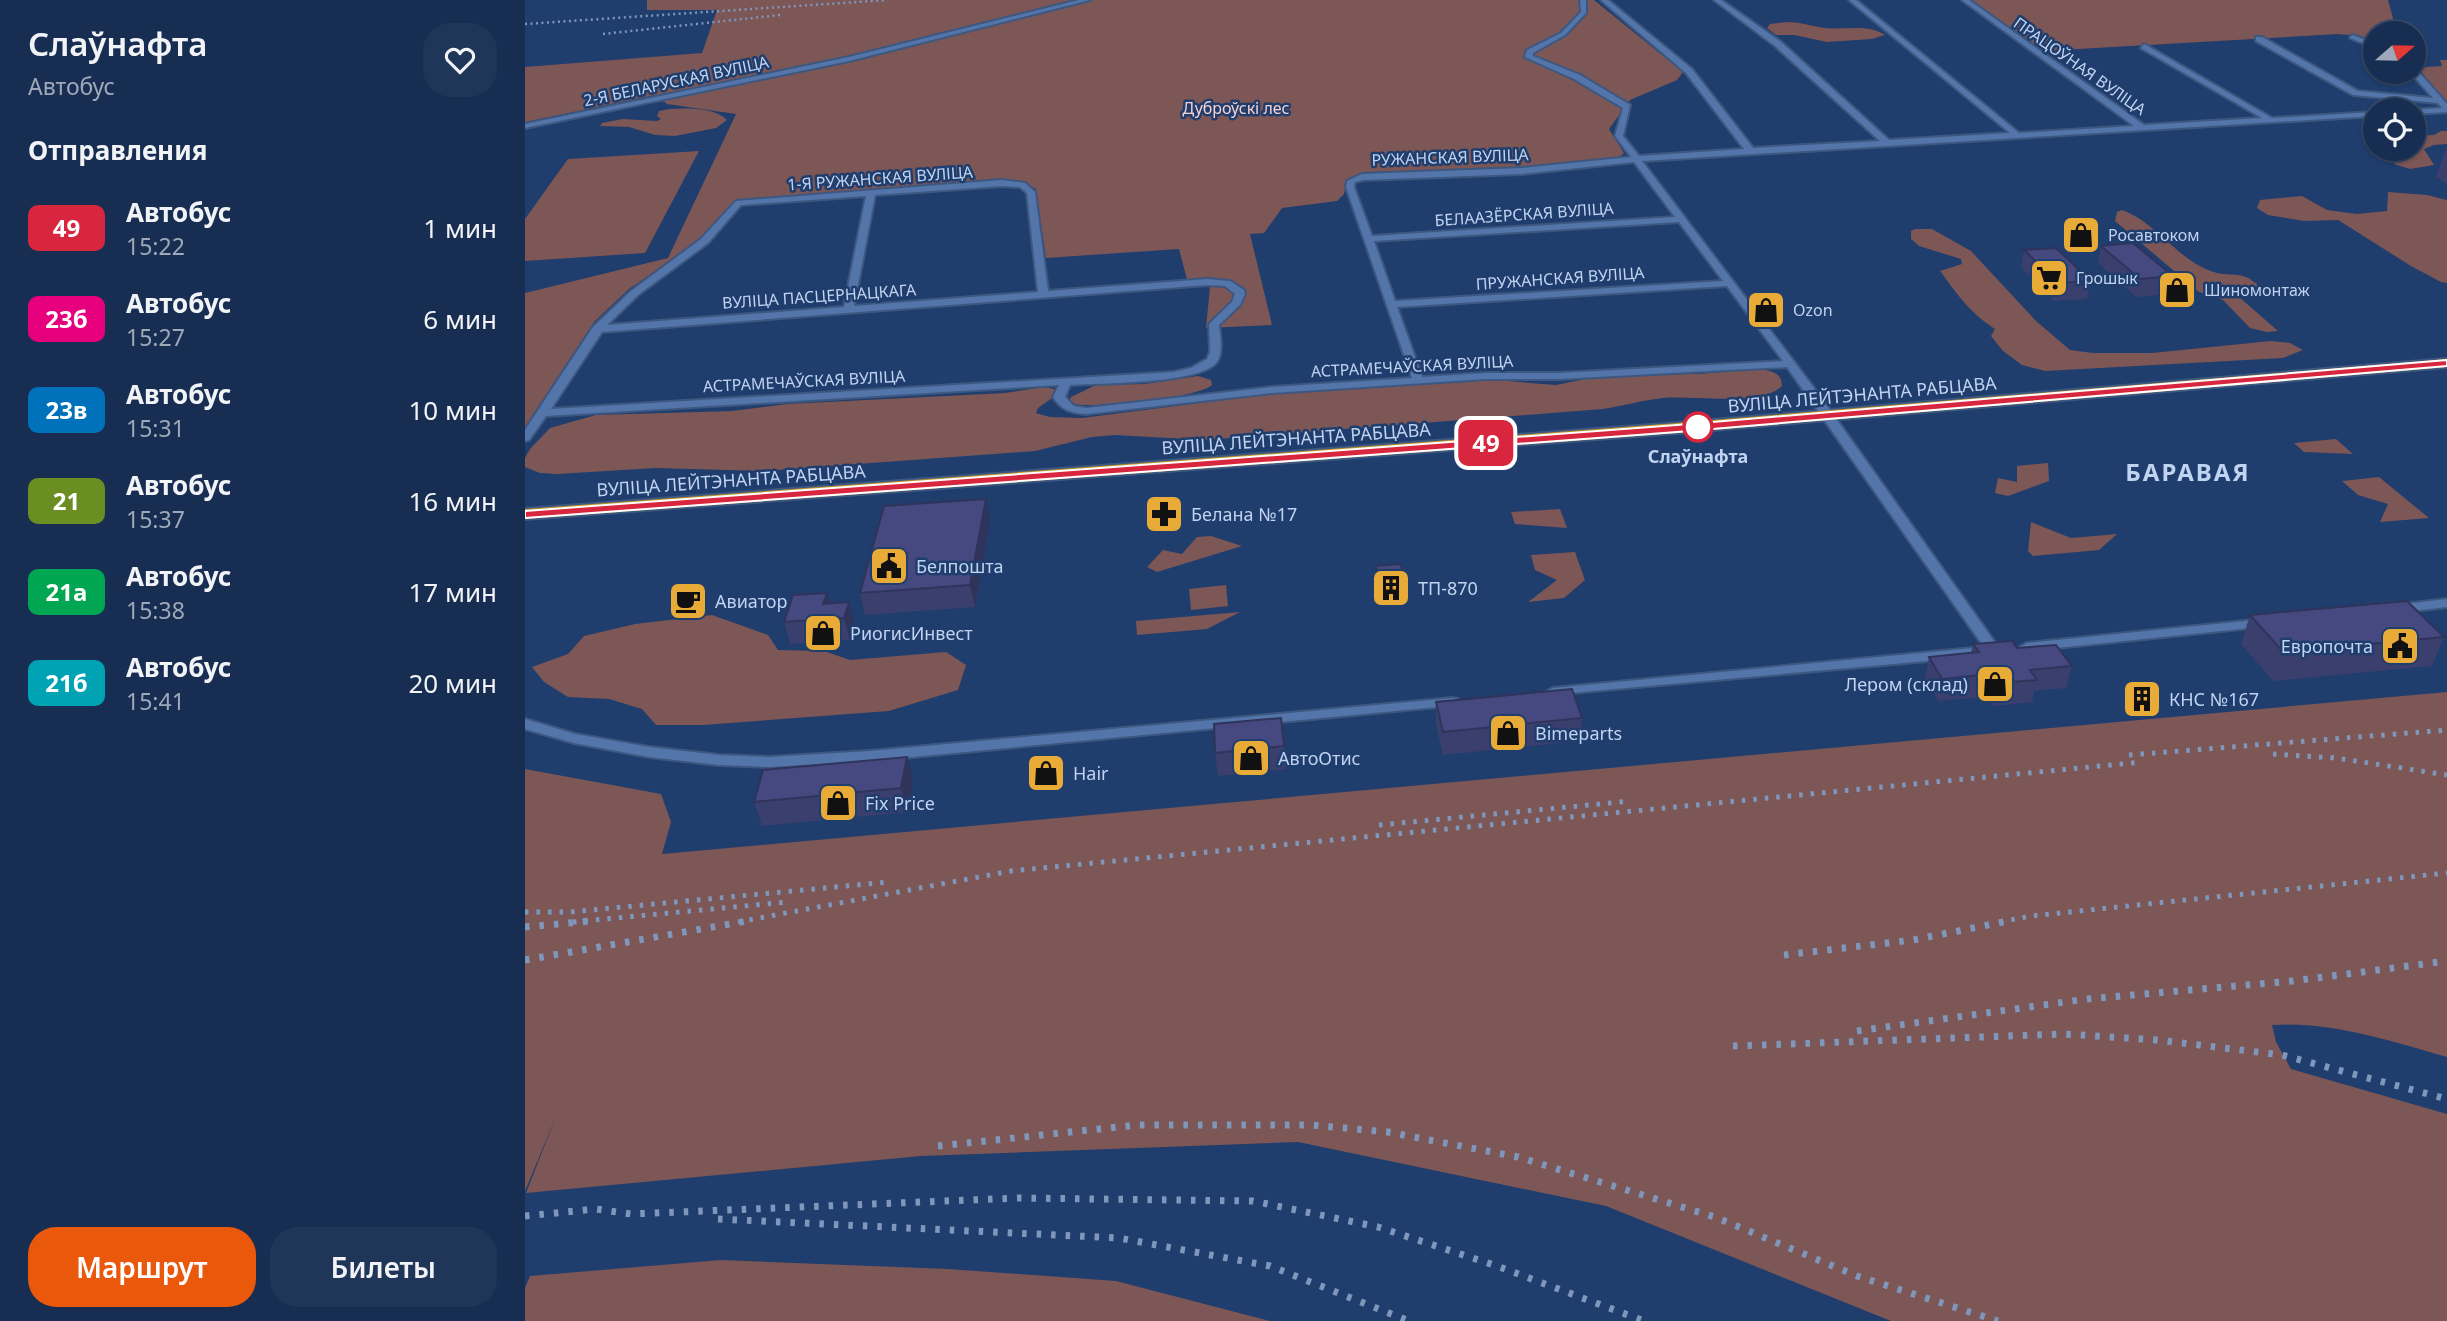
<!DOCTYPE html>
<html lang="ru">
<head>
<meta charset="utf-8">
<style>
  :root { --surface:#172e52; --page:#203659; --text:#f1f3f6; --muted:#9ea8b8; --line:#364a69; --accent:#ea580c }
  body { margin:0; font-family:"Noto Sans",sans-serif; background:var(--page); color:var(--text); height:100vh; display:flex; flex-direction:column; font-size:26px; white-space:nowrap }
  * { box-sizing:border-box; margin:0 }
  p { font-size:23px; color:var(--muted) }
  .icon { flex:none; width:38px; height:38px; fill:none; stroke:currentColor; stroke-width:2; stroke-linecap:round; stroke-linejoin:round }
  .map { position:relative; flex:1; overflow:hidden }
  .drawer { display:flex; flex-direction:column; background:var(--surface); width:525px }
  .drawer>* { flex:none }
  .badge { padding:0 14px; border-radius:10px; font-size:24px; line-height:46px }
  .needle { width:46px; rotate:70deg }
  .tools { position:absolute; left:1838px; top:21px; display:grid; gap:14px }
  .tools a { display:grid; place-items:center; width:63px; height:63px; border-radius:50%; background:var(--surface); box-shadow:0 2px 5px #0004,0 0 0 2px var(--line); font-size:35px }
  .map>.badge { position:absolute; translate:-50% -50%; box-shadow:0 0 0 4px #fff }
  h2 { padding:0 28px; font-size:26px; line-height:63px }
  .round { display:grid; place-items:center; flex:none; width:74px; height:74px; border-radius:28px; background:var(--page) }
  .head { display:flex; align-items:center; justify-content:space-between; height:119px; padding:0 28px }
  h1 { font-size:33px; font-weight:600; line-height:52px }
  .cta { display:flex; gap:14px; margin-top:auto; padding:14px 28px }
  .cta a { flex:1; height:80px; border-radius:28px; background:var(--accent); color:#fff; font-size:28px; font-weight:600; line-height:80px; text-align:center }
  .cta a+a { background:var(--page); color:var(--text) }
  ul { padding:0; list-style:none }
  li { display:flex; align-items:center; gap:21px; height:91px; padding:0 28px }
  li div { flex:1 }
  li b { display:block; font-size:26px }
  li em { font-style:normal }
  li .badge { min-width:77px; font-weight:700; text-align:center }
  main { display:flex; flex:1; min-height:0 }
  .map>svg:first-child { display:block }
  .green { fill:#7d5656 }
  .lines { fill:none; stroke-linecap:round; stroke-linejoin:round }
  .minor-casing { stroke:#3d5880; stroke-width:4 }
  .trunk-casing { stroke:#3d5880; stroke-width:4 }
  .minor { fill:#5375aa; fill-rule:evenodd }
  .trunk { fill:#c09428; fill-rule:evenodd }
  .rail-far2 { stroke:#8097bc; stroke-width:2.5; stroke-dasharray:2 3.5; stroke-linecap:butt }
  .rail-far1 { stroke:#8097bc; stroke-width:5; stroke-dasharray:3.5 8; stroke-linecap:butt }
  .rail { stroke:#8097bc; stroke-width:7; stroke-dasharray:4.5 10; stroke-linecap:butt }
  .wall { fill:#3b3f6e }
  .shaded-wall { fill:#30335a }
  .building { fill:#454980; stroke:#30335a; stroke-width:2 }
  .line { fill:#d7263d; stroke:#fff; stroke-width:2 }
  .stop-dot { fill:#fff; stroke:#d7263d; stroke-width:3.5 }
  .labels { text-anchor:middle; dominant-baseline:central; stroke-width:5; stroke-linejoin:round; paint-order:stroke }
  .far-street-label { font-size:16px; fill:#c0d3f0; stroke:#1f3d6d }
  .far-park-label { font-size:16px; fill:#f8d0d0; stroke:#1f3d6d }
  .far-poi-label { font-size:16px; fill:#c0d3f0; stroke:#1f3d6d; text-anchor:start }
  .street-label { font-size:18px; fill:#c0d3f0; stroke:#1f3d6d }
  .stop-label { font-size:18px; font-weight:bold; fill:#c0d3f0; stroke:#1f3d6d }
  .poi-label { font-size:18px; fill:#c0d3f0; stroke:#1f3d6d; text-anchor:start }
  .district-label { font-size:24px; font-weight:bold; letter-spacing:2px; fill:#c0d3f0; stroke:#1f3d6d }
</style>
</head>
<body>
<main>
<section class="drawer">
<div class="head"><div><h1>Слаўнафта</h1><p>Автобус</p></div><a class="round"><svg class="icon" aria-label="heart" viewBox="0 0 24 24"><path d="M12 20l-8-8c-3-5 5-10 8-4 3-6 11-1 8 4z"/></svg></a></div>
<h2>Отправления</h2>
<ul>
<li><span class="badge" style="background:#d7263d;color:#fff">49</span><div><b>Автобус</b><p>15:22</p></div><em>1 мин</em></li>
<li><span class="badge" style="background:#e6007e;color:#fff">23б</span><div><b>Автобус</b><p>15:27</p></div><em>6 мин</em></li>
<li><span class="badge" style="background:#0072bc;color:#fff">23в</span><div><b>Автобус</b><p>15:31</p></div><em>10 мин</em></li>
<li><span class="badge" style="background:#6b8e23;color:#fff">21</span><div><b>Автобус</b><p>15:37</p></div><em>16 мин</em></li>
<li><span class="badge" style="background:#00a651;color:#fff">21а</span><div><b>Автобус</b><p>15:38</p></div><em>17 мин</em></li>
<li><span class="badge" style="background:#00a3b4;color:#fff">21б</span><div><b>Автобус</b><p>15:41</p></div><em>20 мин</em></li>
</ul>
<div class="cta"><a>Маршрут</a><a>Билеты</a></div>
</section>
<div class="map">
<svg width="1922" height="1321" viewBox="0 0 1922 1321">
  <rect width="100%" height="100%" fill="#1f3d6d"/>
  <!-- green -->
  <path class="green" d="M122,0H1069L1158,72L1152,80L1105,100L1084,129L1099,153L1093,158L1003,168L844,172L822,180L819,194L812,201L757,208L739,233L725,234L747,325L681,328L685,287H664L654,249L521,258L511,189L498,182L470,181L209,202L166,247L104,289L69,322L0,427V293L143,258L211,114L142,104L130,95L0,122V67L177,53L192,10H122Z
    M1445,0H1863L1872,33H1850V42L1836,36L1813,34L1518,51Z
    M1261,22C1273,22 1283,25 1294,27C1316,32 1340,22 1360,35L1347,39L1302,42L1269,35H1251L1242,28L1245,24Z
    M1915,60H1922V105L1895,70L1901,67L1917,66Z
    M145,109C162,108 190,107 202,120L191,128L150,136L130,135L104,127L75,126L77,123L98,119L132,121L136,119L132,116L134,111Z
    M1916,131H1922V144L1909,145L1899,149L1909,165L1885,169L1869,164L1877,158L1870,149H1888V145L1895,144L1888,136L1909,135Z
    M174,151L120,253L0,261V219L43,159Z
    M1863,192L1902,195L1922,200V283L1916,282L1886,266L1813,220L1779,221L1743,215L1732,208L1735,200L1777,196L1802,210L1832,214L1862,211Z
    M1597,210C1629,221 1651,257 1683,270C1706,280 1718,266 1738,291H1718L1713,294L1714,297L1753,331L1742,332L1725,328L1698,300L1674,292L1590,221L1592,212Z
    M1390,229H1407L1446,251L1511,321L1545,350L1568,353H1627L1746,341L1765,343L1778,350L1758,358L1520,371L1497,365L1478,351L1466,336L1470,329C1445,313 1432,294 1415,271L1437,264L1436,259L1394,246L1386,239V231Z
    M1230,369C1243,370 1257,371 1257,386C1237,407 1167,395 1138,398C1118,400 1098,406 1078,409L679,440L590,435L567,437L510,451L237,471L131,468L32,474L15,473L0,467V458L5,449L25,428L71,415L207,411L262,404L480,393L519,387L529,389L530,396L513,408L511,413L525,417L557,418L752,393L970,380L1031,385L1080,375L1175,374Z
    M673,376L686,380L687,385C673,398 563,410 544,403L546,397L571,385L620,384Z
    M1811,439L1828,454L1779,452L1769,443Z
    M1523,463L1524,481L1483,496L1470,493L1473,478L1492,482V466Z
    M1854,477L1904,518L1855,522L1863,504L1833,495L1817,481Z
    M1035,509L1042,528L990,524L986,512Z
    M1506,522L1546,538L1592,534L1574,550L1508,556L1503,551Z
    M686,536L717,546L632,572L622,567L638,550L657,554L672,537Z
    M1050,552L1060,580L1039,598L1003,602L1032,580L1010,570L1006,555Z
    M701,585L703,606L666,610L664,589Z
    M715,612L682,629L612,635L611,621Z
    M187,615L243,635L253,650L299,651L325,660L421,652L441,665L433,690L364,711L178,725H131L117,709L84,699L43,697L19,682L7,667L43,654L59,636L110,624Z
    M1922,692V1057C1866,1041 1805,1021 1747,1025L1751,1042L1766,1069L1922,1114V1321H1366L1081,1206L773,1142L396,1156L1,1193L32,1114L0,1191V769L136,794L146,822L137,854Z
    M196,1260L423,1269L591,1281L745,1321H0V1288L5,1276Z"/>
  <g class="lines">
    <defs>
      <path id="minor" d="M554,0H565L324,61L0,128V124L324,57Z
        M1055,0H1061V13L1040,35L1008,53V56L1055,75L1105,105L1098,136L1114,156L1219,149L1161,73L1076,0H1083L1167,69L1228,148L1355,141L1250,46L1189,0H1196L1256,42L1364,140L1485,133L1324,0H1331L1494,133L1609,126L1437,0H1444L1619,125L1737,118L1616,48L1619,44L1747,118L1850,112V116L1117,161L1295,396L1476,651L1469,655L1023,695L1021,692L1028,688L1459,647L1262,367L1034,379H961L747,393L561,414C546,413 536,410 528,397L534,385L21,416L4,440L0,441V430L68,327L106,291L176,239L211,201L477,180L500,183L510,192L523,291L682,279L705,281L719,290L720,294L715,305L694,325C695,335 699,354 691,363C673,384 575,383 545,385L540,397L549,406L561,408L747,387L887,378L821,187L822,181L837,174L996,168L1106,157L1090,136L1098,108L1049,79L1000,57L1002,50L1036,33L1056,12ZM1109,162L1150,217L847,236L829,187L830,182L838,180L996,174ZM477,186L495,187L502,193L513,292L329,306L350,195ZM341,196L319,307L82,325L113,295L183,243L216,205ZM1154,222L1198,281L870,301L849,241ZM682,285L700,286L710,294L707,302L684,324L685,352L682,359L666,368L649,372L26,409L77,332ZM1202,286L1258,361L1034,373H961L897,377L872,307Z
        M1827,35L1850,43V48L1825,38Z
        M1731,37H1737L1833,91L1908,98L1885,72L1891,69L1922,104V112L1888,114V110H1886L1917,108L1913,103L1828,95L1731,41Z
        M1922,599V607L1871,613L1864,609L1871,605Z
        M1740,619L1745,620L1747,623L1745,626L1502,651L1495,647L1502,643Z
        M928,698L933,699L935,702L933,705L345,761L244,767L194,765L124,757L49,743L0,729V719L50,734L124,747L194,755L244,757L345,751Z"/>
      <path id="trunk" d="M1922,359V367L1152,433L0,519V509L1152,423Z"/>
    </defs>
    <!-- minor casing -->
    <use href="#minor" class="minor-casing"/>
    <!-- trunk casing -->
    <use href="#trunk" class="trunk-casing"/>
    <!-- minor -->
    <use href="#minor" class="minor"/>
    <!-- trunk -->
    <use href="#trunk" class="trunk"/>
    <!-- rail-far2 -->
    <path class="rail-far2" d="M0,24L362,0
      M78,34L255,15"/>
    <!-- rail-far1 -->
    <path class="rail-far1" d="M1748,754L1811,758L1922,775
      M1604,755L1922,730
      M854,825L1106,801
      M0,912H45L363,882
      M48,922L262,902
      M213,922L486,871L1617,762
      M1475,922L1506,916L1922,873"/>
    <!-- rail -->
    <path class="rail" d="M0,927L66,921
      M1259,955L1388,940L1483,921
      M0,960L222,921
      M1332,1031L1562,999L1768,981L1922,961
      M1208,1046L1539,1034L1633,1040L1757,1055L1922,1099
      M413,1146L612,1125H787L863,1132L993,1157L1190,1217L1332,1276L1473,1321
      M0,1216L71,1209L106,1214L493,1198L728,1201L853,1227L972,1266L1119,1321
      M193,1219L594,1238L745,1266L884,1321"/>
  </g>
  <!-- wall -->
  <path class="wall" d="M1922,146V184L1911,177Z
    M1576,246L1648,276L1644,294L1611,297L1573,263Z
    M1499,250L1566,281L1562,299L1529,301L1496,267Z
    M465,520L450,607L340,615L335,593Z
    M851,566L879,581L880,595L855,597L852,581Z
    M304,603L329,624L325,640L265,644L259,622Z
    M1725,615L1919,637L1907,666L1748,681L1716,644Z
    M1448,644L1492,648L1547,666L1541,688L1509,691L1507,702L1468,706L1462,697L1413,701L1400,679L1404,657L1446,653Z
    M1605,685L1634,697L1632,705L1613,706L1603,692Z
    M911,702L1057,718L1056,741L918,755L911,725Z
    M756,718L761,769L693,776L690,753Z
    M388,780L382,812L237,826L229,802Z"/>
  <!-- shaded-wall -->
  <path class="shaded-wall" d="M461,499L465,520L450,607L445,585Z
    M302,593L308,615L298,604Z
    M324,602L329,624L325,640L319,618Z
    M382,757L388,780L382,812L376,788Z"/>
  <!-- building -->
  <path class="building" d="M1608,243L1648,276L1615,279L1576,246Z
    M1531,248L1566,281L1533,283L1499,250Z
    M461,499L445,585L335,593L359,506Z
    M876,564L879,581L854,583L851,566Z
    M302,593L298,604L324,602L319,618L259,622L268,595Z
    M1882,601L1919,637L1758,652L1725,615Z
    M1487,641L1492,648L1531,645L1547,666L1505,670L1512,680L1473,683L1467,674L1417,679L1404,657L1454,652L1448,644Z
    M1624,683L1634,697L1616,699L1605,685Z
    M1047,689L1057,718L918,732L911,702Z
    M756,718L759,746L690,753L689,724Z
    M382,757L376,788L229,802L238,770Z"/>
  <!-- line -->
  <path class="line" d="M1922,360V366L1152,432L0,518V511L1152,425Z"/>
  <!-- icons -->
  <defs>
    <symbol id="shop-square" viewBox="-11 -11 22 22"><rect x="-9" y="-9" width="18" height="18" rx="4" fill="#e8ab37" stroke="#1f3d6d"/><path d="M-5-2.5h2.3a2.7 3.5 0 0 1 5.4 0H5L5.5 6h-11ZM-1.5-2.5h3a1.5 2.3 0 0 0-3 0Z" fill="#111"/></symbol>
    <symbol id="supermarket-square" viewBox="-11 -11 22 22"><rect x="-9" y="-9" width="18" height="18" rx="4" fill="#e8ab37" stroke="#1f3d6d"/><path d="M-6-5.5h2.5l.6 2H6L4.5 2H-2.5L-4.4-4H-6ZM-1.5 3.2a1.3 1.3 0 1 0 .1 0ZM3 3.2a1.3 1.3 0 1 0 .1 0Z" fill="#111"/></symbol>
    <symbol id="pharmacy-square" viewBox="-11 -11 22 22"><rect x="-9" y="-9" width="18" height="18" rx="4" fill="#e8ab37" stroke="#1f3d6d"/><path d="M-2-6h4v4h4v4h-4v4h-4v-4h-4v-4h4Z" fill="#111"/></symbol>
    <symbol id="civic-square" viewBox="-11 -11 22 22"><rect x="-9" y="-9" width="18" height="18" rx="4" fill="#e8ab37" stroke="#1f3d6d"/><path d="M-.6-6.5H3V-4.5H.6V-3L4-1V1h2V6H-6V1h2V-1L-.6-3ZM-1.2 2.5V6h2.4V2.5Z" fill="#111"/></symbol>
    <symbol id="building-square" viewBox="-11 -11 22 22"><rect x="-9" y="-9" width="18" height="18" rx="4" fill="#e8ab37" stroke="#1f3d6d"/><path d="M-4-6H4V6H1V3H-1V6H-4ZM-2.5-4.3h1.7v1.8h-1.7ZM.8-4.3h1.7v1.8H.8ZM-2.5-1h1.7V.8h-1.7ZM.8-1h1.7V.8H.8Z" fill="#111"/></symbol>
    <symbol id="cafe-square" viewBox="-11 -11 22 22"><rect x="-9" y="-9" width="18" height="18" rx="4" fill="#e8ab37" stroke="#1f3d6d"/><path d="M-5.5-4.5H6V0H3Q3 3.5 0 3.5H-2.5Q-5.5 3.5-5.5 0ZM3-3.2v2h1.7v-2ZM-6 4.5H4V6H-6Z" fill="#111"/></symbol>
  </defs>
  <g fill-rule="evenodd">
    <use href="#shop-square" x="1534" y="213" width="44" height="44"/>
    <use href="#supermarket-square" x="1502" y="256" width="44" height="44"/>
    <use href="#shop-square" x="1630" y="268" width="44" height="44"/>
    <use href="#shop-square" x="1219" y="288" width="44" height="44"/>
    <use href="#pharmacy-square" x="617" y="492" width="44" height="44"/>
    <use href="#civic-square" x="342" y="544" width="44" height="44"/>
    <use href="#building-square" x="844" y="566" width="44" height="44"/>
    <use href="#cafe-square" x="141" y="579" width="44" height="44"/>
    <use href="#shop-square" x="276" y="611" width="44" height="44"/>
    <use href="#civic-square" x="1853" y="624" width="44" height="44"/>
    <use href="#shop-square" x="1448" y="662" width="44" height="44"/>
    <use href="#building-square" x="1595" y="677" width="44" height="44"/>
    <use href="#shop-square" x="961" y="711" width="44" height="44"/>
    <use href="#shop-square" x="704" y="736" width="44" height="44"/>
    <use href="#shop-square" x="499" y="751" width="44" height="44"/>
    <use href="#shop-square" x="291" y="781" width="44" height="44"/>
  </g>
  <!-- markers -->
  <circle class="stop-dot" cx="1173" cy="427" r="14"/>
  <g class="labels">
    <!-- far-street labels -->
    <g class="far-street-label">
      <text transform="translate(1555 66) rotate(35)">ПРАЦОЎНАЯ ВУЛІЦА</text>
      <text transform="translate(151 81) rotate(-12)">2-Я БЕЛАРУСКАЯ ВУЛІЦА</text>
      <text transform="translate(925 157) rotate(-2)">РУЖАНСКАЯ ВУЛІЦА</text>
      <text transform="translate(355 178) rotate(-4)">1-Я РУЖАНСКАЯ ВУЛІЦА</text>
      <text transform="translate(999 214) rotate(-4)">БЕЛААЗЁРСКАЯ ВУЛІЦА</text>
      <text transform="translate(1035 278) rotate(-4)">ПРУЖАНСКАЯ ВУЛІЦА</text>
      <text transform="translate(294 296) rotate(-4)">ВУЛІЦА ПАСЦЕРНАЦКАГА</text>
      <text transform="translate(887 366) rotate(-3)">АСТРАМЕЧАЎСКАЯ ВУЛІЦА</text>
      <text transform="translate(279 381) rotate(-3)">АСТРАМЕЧАЎСКАЯ ВУЛІЦА</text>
    </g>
    <!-- far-park labels -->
    <g class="far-park-label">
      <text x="711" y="108">Дуброўскі лес</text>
    </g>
    <!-- far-poi labels -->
    <g class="far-poi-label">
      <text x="1583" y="235">Росавтоком</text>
      <text x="1551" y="278">Грошык</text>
      <text x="1679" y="290">Шиномонтаж</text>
      <text x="1268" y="310">Ozon</text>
    </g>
    <!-- street labels -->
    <g class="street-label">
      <text transform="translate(1337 394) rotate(-5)">ВУЛІЦА ЛЕЙТЭНАНТА РАБЦАВА</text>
      <text transform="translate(771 438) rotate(-4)">ВУЛІЦА ЛЕЙТЭНАНТА РАБЦАВА</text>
      <text transform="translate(206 480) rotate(-4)">ВУЛІЦА ЛЕЙТЭНАНТА РАБЦАВА</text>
    </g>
    <!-- stop labels -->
    <g class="stop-label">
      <text x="1173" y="456">Слаўнафта</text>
    </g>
    <!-- poi labels -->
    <g class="poi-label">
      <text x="666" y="514">Белана №17</text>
      <text x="391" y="566">Белпошта</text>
      <text x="893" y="588">ТП-870</text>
      <text x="190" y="601">Авиатор</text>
      <text x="325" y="633">РиогисИнвест</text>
      <text x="1848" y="646" text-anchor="end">Европочта</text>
      <text x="1443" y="684" text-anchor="end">Лером (склад)</text>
      <text x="1644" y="699">КНС №167</text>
      <text x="1010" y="733">Bimeparts</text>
      <text x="753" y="758">АвтоОтис</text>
      <text x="548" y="773">Hair</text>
      <text x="340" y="803">Fix Price</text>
    </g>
    <!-- district labels -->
    <g class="district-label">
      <text x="1663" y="471">БАРАВАЯ</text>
    </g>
  </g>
</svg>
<div class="tools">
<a><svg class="needle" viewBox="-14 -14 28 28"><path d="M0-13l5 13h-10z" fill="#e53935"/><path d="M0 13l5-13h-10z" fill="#9ea8b8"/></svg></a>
<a><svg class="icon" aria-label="locate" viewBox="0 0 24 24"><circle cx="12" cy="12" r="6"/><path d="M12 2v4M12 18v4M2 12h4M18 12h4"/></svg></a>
</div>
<b class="badge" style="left:961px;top:443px;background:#d7263d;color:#fff">49</b>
</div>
</main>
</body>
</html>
